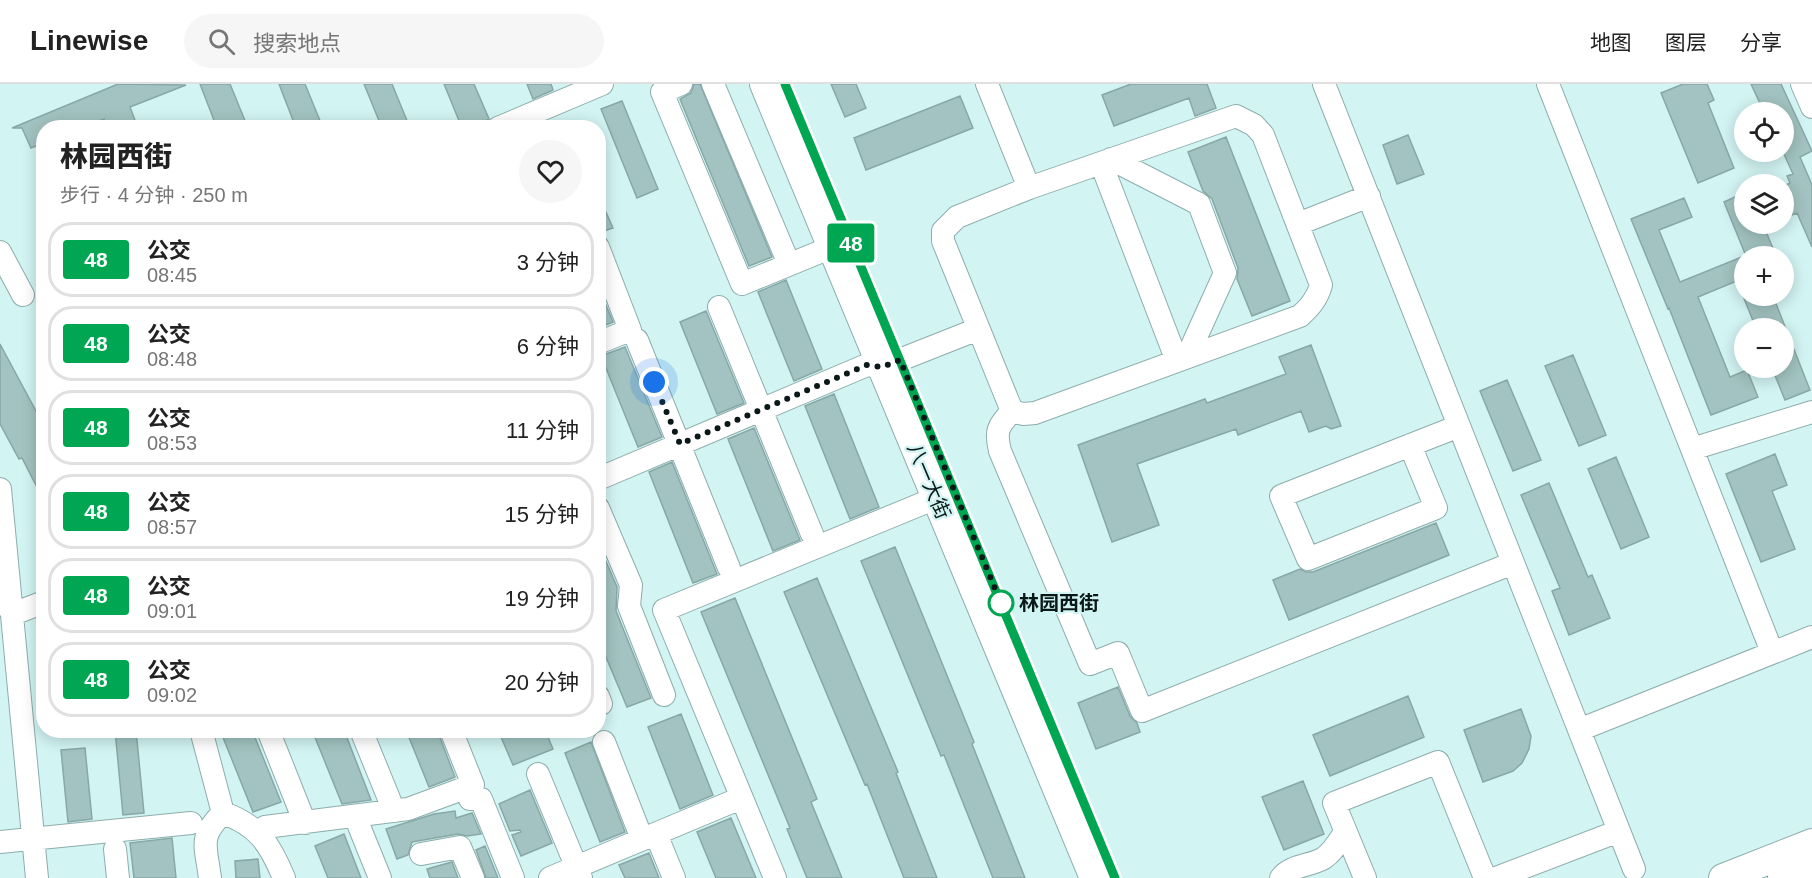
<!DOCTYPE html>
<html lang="zh">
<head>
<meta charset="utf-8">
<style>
  :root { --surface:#fff; --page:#f6f6f6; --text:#222; --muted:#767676; --line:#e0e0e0 }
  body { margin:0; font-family:Helvetica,"Noto Sans SC",sans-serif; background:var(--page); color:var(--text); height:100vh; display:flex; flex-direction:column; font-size:22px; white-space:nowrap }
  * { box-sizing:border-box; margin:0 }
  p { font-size:20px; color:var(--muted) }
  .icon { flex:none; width:33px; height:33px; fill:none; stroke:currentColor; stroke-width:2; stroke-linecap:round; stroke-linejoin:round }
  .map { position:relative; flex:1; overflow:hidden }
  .drawer { position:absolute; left:36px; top:36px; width:570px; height:618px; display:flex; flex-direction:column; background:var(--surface); border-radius:24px; box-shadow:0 3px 15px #0003 }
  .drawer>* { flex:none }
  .badge { padding:0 12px; border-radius:4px; font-size:21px; line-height:39px }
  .fabs { position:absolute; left:1734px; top:18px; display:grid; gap:12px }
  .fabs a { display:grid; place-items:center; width:60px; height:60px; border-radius:50%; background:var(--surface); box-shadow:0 3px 15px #0003; font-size:30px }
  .you { position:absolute; width:30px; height:30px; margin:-15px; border:4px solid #fff; border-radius:50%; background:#1a73e8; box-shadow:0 0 0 9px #1a73e833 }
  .map>.badge { position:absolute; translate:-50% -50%; box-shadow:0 0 0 3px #fff }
  .round { display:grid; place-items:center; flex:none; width:63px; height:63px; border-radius:32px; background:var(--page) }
  .overview { display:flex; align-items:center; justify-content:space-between; height:102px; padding:0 24px }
  h1 { font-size:28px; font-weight:800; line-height:45px }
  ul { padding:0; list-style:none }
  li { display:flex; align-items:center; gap:18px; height:75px; margin:0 12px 9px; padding:0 12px; border:3px solid var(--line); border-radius:24px }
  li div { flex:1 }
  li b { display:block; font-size:22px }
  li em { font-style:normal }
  li .badge { min-width:66px; font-weight:700; text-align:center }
  header { display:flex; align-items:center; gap:36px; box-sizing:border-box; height:84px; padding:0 30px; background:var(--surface); border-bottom:2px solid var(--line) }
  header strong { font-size:28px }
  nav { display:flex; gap:33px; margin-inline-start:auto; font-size:21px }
  .search { width:420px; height:54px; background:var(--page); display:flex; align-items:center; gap:15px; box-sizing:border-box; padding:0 21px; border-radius:33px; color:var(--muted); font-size:22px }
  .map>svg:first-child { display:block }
  .building { fill:#a2c3c1; stroke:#88a8a7; stroke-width:1.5 }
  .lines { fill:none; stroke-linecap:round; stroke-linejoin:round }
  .minor-casing { stroke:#8dadac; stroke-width:24 }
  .major-casing { stroke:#8dadac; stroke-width:30 }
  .minor { stroke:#fff; stroke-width:22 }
  .major { stroke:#fff; stroke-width:28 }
  .line-casing { stroke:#fff; stroke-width:14 }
  .line { stroke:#00a651; stroke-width:9 }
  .walk { stroke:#0b1818; stroke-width:6; stroke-dasharray:0 10.8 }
  .stop-dot { fill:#fff; stroke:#00a651; stroke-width:3 }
  .labels { text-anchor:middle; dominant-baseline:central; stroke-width:4.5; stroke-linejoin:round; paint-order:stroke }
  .street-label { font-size:20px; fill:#0b1818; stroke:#d2f4f3 }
  .stop-label { font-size:20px; font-weight:bold; fill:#0b1818; stroke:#d2f4f3; text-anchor:start }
</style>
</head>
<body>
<header>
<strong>Linewise</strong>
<div class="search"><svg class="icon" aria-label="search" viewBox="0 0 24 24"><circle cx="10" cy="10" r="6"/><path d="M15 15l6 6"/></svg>搜索地点</div>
<nav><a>地图</a><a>图层</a><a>分享</a></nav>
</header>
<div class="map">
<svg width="1812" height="794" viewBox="0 0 1812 794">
  <rect width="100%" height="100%" fill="#d2f4f3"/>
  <!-- building -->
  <path class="building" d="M118,0L186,1L130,23L138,44H107L104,35L82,44H44V59L31,64L22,44H12Z
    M200,0H230L248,44H217Z
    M279,0H305L323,44H296Z
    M364,0H392L410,44H382Z
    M444,0H474L489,35L471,44H462Z
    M527,0H551L553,6L533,15Z
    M694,0H700L772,173L749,182L680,15L691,9Z
    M831,0H856L866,24L845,33Z
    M1131,0H1207L1216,24L1195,32L1189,14L1114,42L1102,11Z
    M1683,0H1707L1714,16L1708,19L1734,84L1698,99L1661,9Z
    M1751,0H1781L1812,67L1800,73L1812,101V163L1797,129L1787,133L1784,126V102L1790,99L1787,92L1793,90L1784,70V28H1764Z
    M960,12L973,44L866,86L854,54Z
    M622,17L658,105L637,114L601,25Z
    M1408,51L1424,90L1397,100L1383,61Z
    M1226,53L1290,217L1252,232L1237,195L1238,184L1212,115L1203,107L1188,68Z
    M1744,109V140H1763L1776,172H1746L1724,118Z
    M598,110L613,144L598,149Z
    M1684,114L1692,133L1659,146L1680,198L1744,172V194L1698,213L1730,293L1747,286L1758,313L1711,331L1669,224L1668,225L1631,135Z
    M786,196L822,285L794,297L758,208Z
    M598,202L613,238L598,244Z
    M1743,212H1773L1810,306L1785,316L1772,284H1784V244H1756Z
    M706,227L744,319L717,330L680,238Z
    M0,260L44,342V417L22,374L19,375L0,340Z
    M1311,261L1341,342L1331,345L1326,342L1309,348L1301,327L1238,351L1236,345L1137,380L1159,441L1112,458L1078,361L1205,315L1207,319L1286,290L1279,273Z
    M625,263L662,353L638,363L601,272Z
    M1573,271L1606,351L1579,362L1545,282Z
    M1507,296L1541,376L1513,387L1480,307Z
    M834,310L879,423L850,435L805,322Z
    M754,344L800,456L773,467L728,355Z
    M1775,370L1787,401L1772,407L1795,465L1761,478L1726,390Z
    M1616,373L1649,453L1621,465L1588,385Z
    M672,378L717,490L693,499L649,388Z
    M1549,399L1588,493L1592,491L1610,534L1569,551L1552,507L1560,504L1521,411Z
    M1436,439L1449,471L1289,536L1273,496L1300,485L1306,488H1313Z
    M598,459L617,503L616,527L651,614L627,623L598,554Z
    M895,463L974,658L972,660L1025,794H993L944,671L941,672L861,477Z
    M817,494L898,688L896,689L937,794H904L867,700L865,701L784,508Z
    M735,514L817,715L811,718L842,794H807L787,745L790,744L701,528Z
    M1118,603L1130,632L1137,639L1140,648L1096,665L1078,619Z
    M1408,612L1424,653L1330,692L1313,651Z
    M1521,625L1531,652L1529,665L1522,679L1513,687L1483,698L1464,646Z
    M681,630L713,711L680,725L648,643Z
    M115,646H136L144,729L123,731Z
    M220,646H252L281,718L253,728Z
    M312,646H344L371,716L342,720Z
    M406,646H437L455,693L429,703Z
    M498,646H545L553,665L513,681Z
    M591,658L625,748L600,758L565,669Z
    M85,664L92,735L68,738L61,666Z
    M1303,697L1324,750L1284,766L1262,713Z
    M530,706L552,759L521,772L512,751L521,748L520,746L510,747L499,720Z
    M455,727L456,734L472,729L481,750L467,752L458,750L412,758L408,771L397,775L386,745L434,730Z
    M731,734L756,794H716L697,748Z
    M344,750L361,794H328L315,762Z
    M172,754L176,794H134L130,759Z
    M485,762L498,794H486L476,766Z
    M649,769L659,794H625L619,781Z
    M258,775L260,794H236L235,777Z
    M452,778L458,794H430L427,785Z"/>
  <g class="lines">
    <defs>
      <path id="minor" d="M681,0L662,8L742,200L832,163
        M713,0L789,180
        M987,0L1029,104
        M1324,0L1634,785
        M1548,0L1772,568
        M1802,0L1812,23
        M498,44L602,0
        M1111,75L1199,120L1225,189L1187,273
        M1101,79L1177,277
        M1298,140L1369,112
        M598,163L630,246L598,259
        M0,168L23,211
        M719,223L812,450
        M637,256L729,484
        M1012,327L1023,330L1035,329L1300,232C1310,223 1317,215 1321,201L1263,51L1254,41L1236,32L1029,104L957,133L943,147V157L1012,327C998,342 995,347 1000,367L1090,580L1118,569L1142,627L1513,479
        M1410,361L1436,424L1308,475L1281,412L1459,342
        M1692,365L1812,328
        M598,395L867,281L882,283L978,245
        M0,405L37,794
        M598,424L631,501L629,522L664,611
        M5,519L13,530L44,518
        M598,612L601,620L598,621
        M201,646L223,729
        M268,646L305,739
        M361,646L394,727
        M1579,646L1812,553
        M604,658L642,755
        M538,690L581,794
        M470,715H481L513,794
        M223,729C258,741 270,760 284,794
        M359,742L380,794
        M258,748L265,743L408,725L473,701L451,646
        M656,750L674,794
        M0,758L191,739
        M115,765L118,794
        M421,770L460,763L473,794
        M210,794C206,762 198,753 223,729
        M550,794L741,714
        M775,794L664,526L936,414
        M1281,794C1290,781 1311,782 1324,774C1334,767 1339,757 1345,748
        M1365,794L1334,719L1438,678L1485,794
        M1496,794L1619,747"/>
      <path id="major" d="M764,0L1094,794
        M1723,794L1812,759
        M1782,794L1812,782"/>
    </defs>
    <!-- minor casing -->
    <use href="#minor" class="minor-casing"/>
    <!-- major casing -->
    <use href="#major" class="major-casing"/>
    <!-- minor -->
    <use href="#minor" class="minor"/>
    <!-- major -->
    <use href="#major" class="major"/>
  </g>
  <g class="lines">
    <defs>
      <path id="line" d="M785,0L1115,794"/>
    </defs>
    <!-- line casing -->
    <use href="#line" class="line-casing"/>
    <!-- line -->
    <use href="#line" class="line"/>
    <!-- walk -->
    <path class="walk" d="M654,298L680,360L867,281L882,283L900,276L1001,519"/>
  </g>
  <!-- markers -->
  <circle class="stop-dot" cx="1001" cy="519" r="12"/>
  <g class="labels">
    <!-- street labels -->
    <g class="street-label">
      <text transform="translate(929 397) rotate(67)">八一大街</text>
    </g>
    <!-- stop labels -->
    <g class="stop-label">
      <text x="1019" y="519">林园西街</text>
    </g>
  </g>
</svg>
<div class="fabs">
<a><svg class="icon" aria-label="locate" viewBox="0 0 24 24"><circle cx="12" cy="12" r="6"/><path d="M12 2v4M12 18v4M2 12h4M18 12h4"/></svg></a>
<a><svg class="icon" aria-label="layers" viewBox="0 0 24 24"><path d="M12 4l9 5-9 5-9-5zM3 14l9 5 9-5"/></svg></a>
<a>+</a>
<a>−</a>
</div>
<div class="you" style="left:654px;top:298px"></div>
<b class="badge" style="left:851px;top:159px;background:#00a651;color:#fff">48</b>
<section class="drawer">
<div class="overview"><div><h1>林园西街</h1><p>步行 · 4 分钟 · 250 m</p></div><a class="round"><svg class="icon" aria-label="heart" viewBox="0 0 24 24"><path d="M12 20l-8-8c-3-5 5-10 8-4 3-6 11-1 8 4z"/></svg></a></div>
<ul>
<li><span class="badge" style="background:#00a651;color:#fff">48</span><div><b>公交</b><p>08:45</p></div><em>3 分钟</em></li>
<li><span class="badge" style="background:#00a651;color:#fff">48</span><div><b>公交</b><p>08:48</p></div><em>6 分钟</em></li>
<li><span class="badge" style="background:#00a651;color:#fff">48</span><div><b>公交</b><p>08:53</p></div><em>11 分钟</em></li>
<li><span class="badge" style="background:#00a651;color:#fff">48</span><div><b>公交</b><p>08:57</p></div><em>15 分钟</em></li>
<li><span class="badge" style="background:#00a651;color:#fff">48</span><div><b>公交</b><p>09:01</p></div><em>19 分钟</em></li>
<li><span class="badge" style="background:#00a651;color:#fff">48</span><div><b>公交</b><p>09:02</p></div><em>20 分钟</em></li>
</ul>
</section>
</div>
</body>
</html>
